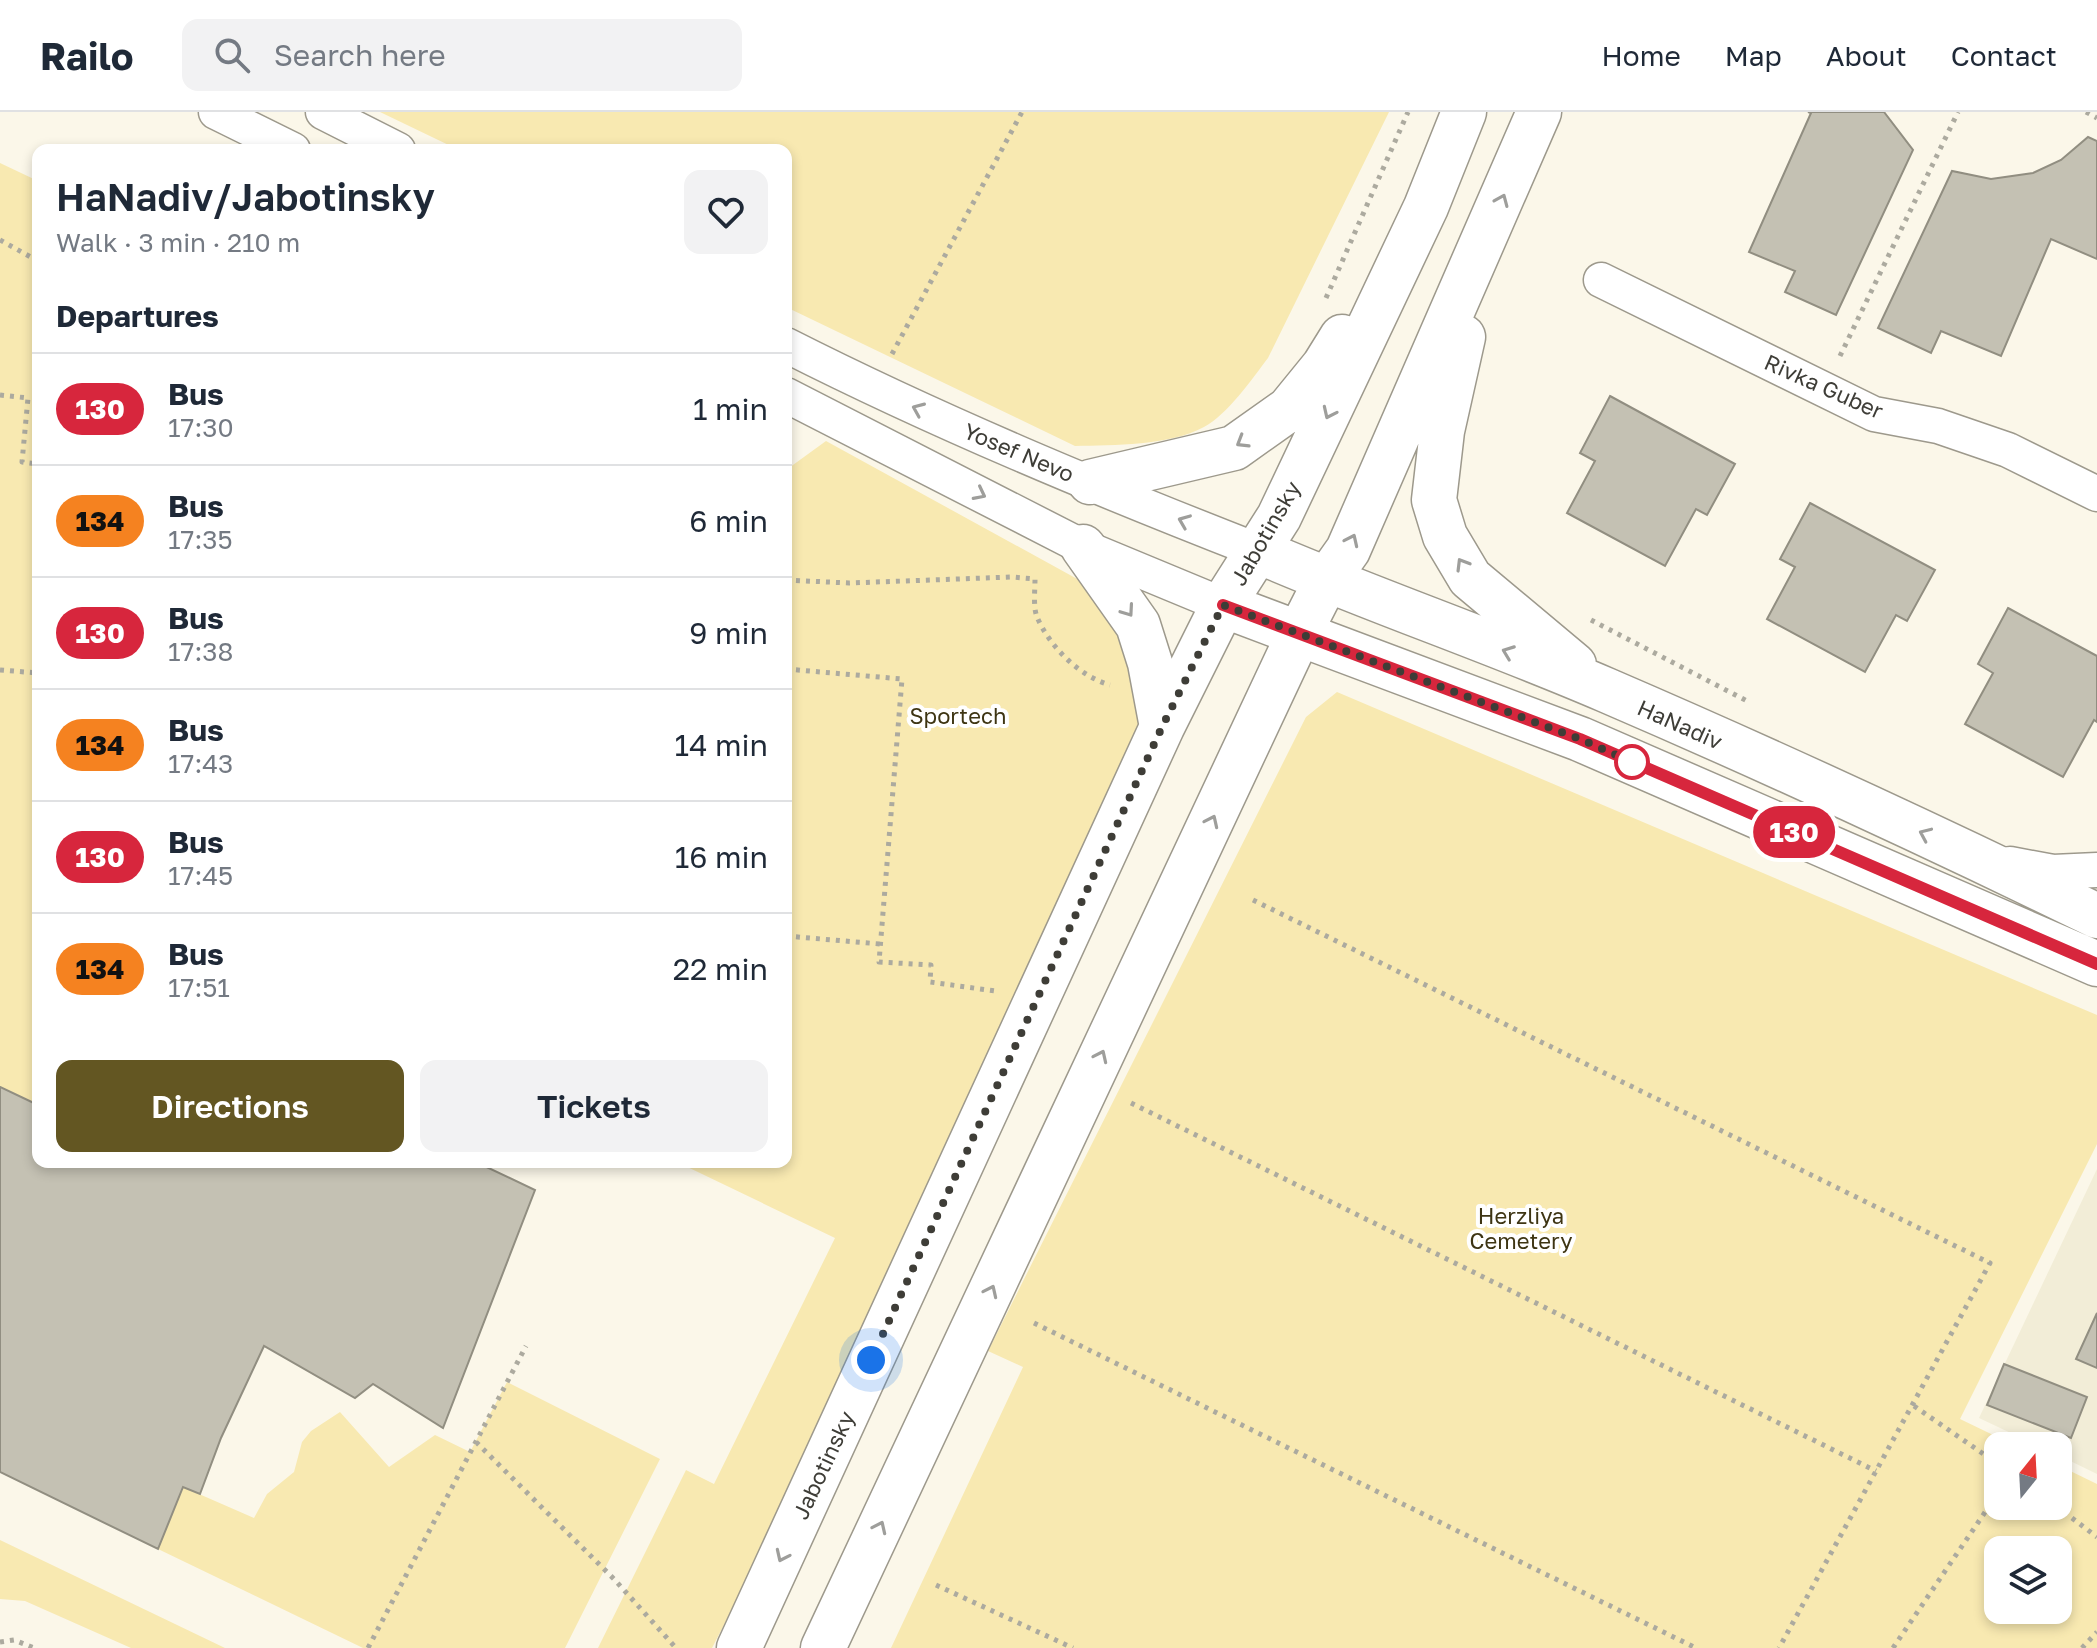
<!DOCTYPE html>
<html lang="en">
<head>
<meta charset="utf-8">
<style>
  :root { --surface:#fff; --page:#f2f2f3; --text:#1f2937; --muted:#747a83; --line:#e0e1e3; --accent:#635622 }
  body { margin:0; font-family:"Golos Text",sans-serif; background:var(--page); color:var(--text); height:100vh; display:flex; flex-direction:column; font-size:30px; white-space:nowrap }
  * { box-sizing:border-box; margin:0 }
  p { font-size:26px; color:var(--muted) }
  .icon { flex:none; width:44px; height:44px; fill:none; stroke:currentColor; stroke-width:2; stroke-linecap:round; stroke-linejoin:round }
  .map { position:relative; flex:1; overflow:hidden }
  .details { position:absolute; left:32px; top:32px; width:760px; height:1024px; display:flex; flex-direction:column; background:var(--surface); border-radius:16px; box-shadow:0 4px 12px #0003 }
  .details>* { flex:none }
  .badge { padding:0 16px; border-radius:26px; font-size:28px; line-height:52px }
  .needle { width:52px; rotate:18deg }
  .buttons { position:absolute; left:1984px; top:1320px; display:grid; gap:16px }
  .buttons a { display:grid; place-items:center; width:88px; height:88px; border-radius:16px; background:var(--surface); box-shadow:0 4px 12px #0003; font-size:40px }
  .you { position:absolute; width:40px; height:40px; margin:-20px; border:6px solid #fff; border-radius:50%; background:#1a73e8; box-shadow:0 0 0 12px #1a73e833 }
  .map>.badge { position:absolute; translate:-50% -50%; box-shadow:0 0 0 4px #fff }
  h2 { padding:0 24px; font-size:30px; line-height:72px }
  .round { display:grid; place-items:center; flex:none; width:84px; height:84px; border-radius:16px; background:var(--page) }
  .overview { display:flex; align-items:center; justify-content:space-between; height:136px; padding:0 24px }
  h1 { font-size:38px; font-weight:600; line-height:60px }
  .button { display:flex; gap:16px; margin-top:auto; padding:16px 24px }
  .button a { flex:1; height:92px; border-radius:16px; background:var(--accent); color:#fff; font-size:32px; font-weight:600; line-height:92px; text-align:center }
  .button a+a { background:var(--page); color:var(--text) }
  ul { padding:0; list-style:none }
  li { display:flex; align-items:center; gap:24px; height:112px; padding:0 24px; border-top:2px solid var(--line) }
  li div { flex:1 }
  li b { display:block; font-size:30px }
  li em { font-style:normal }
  li .badge { min-width:88px; font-weight:700; text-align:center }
  header { display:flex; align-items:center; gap:48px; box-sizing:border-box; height:112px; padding:0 40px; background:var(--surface); border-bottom:2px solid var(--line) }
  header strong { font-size:38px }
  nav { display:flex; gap:44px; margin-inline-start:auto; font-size:28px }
  .search { width:560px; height:72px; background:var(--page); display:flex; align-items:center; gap:20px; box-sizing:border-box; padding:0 28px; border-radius:16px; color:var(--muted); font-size:30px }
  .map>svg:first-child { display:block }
  .built { fill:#f2edd7 }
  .green { fill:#f8e9b1; fill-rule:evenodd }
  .building { fill:#c4c1b3; stroke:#918e81; stroke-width:2 }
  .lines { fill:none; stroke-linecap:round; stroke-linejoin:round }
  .street-casing { stroke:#9d998c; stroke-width:37 }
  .secondary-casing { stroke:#9d998c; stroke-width:47 }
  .path { stroke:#acaa9f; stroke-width:5; stroke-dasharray:4 6; stroke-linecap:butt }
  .street { stroke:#fff; stroke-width:34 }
  .secondary { stroke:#fff; stroke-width:44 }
  .oneway { stroke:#9e9e9b }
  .line-casing { stroke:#fff; stroke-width:18 }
  .line { stroke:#d7263d; stroke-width:12 }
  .walk { stroke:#3e3d37; stroke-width:8; stroke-dasharray:0 14.4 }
  .stop-dot { fill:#fff; stroke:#d7263d; stroke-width:4 }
  .labels { text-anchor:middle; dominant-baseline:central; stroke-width:8; stroke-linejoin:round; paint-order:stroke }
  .street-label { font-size:22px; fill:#3e3d37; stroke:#fff }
  .park-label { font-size:22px; fill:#3e3513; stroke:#fff }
</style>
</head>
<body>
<header>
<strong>Railo</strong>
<div class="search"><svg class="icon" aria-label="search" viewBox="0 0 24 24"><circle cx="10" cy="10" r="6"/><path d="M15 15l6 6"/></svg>Search here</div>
<nav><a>Home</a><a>Map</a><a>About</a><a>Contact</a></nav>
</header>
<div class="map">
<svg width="2097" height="1536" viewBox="0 0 2097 1536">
  <rect width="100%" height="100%" fill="#fbf7e9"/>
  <!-- built -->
  <path class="built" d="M2097,1057V1362L2058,1343V1334H2038L1979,1306Z"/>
  <!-- green -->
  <path class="green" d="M380,0H1389L1268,246C1252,267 1227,303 1204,315C1169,334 1114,333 1075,334L786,195V38H459Z
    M0,51L38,69V993L0,975Z
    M826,329L1090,474L1127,536L1142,613L775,1414L712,1536H598L686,1358L714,1372L835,1126L677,1050H786V358Z
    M1337,580L2097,903V1032L1960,1307L2016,1334H1998V1394H2058V1353L2097,1372V1536H891L1023,1255L988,1239L1306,605ZM1998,1438H2058V1498H1998Z
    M507,1270L660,1347L565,1536H363L158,1437L183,1375L254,1406L267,1382L294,1360L302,1330L311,1319L340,1300L389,1355L435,1323L470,1340Z
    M0,1428L225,1536H131L25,1489L0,1487Z"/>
  <!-- building -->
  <path class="building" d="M1808,0H1884L1913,38L1836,203L1785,180L1795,159L1749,140L1811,1Z
    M2088,25L2097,29V147L2051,127L2001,244L1941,219L1931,241L1878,216L1952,59L1991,67L2033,61L2061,48Z
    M1610,284L1735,352L1707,403L1696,397L1665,454L1567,401L1595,349L1580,341Z
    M1810,391L1935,458L1907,509L1896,503L1865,560L1767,507L1795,455L1780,447Z
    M2008,496L2097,544V610L2094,608L2063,665L1965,612L1993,561L1978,552Z
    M0,975L38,993V1050H476L535,1078L443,1316L373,1272L355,1286L264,1234L221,1326L200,1382L183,1375L158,1437L0,1360Z
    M2097,1201V1256L2076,1247Z
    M2004,1252L2087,1285L2071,1326L1987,1293Z"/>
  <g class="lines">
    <defs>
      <path id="street" d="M216,0L293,38
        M323,0L398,38
        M1601,168L1874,302L1938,314L2008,338L2097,382
        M786,233C938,310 1097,376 1256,438
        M786,283L1083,435L1223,493
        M2010,752L2053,760L2097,758"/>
      <path id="secondary" d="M1463,225L1442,319L1434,388L1445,424L1470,466L1574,553
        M1090,370L1234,336L1289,297L1324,254L1342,225
        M1083,435L1138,513L1150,551L1162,615
        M1256,438C1371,488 1490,528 1606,578C1771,649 1935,725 2097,804
        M1223,493L1580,627L2097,852
        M739,1536L1162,615L1223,493L1279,405L1426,95L1464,0
        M823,1536L1300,520L1326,469L1348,438L1539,0"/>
    </defs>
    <!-- street casing -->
    <use href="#street" class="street-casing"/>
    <!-- secondary casing -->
    <use href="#secondary" class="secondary-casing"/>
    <!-- path -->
    <path class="path" d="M2086,0L2097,6
      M0,128L38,149
      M1326,186L1408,0
      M892,242L1022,0
      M1840,244L1958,0
      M0,283L28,286L22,350L38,352
      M786,468L849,471L1012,465L1035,467C1035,478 1033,495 1037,505C1050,535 1079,564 1110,573
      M1591,508L1749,590
      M786,557L902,567L879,850L931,853L930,870L995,879
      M0,558L38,561
      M1253,788L1990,1151L1779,1536
      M786,824L880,832
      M1131,991L1876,1359
      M1034,1211L1696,1536
      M1914,1294L1998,1352
      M476,1330L614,1467L676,1536
      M2056,1394L2097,1425
      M936,1473L1073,1536
      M0,1530L14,1528L34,1536
      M368,1536L526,1234
      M1893,1536L1998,1381
      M2082,1536L2097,1520"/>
    <!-- street -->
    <use href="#street" class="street"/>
    <!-- secondary -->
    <use href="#secondary" class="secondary"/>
  </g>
  <!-- one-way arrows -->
  <defs><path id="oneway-chevron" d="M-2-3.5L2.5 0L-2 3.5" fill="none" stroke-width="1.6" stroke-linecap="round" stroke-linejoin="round" transform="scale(2)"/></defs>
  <g class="oneway">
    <use href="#oneway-chevron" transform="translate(1502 88) rotate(-67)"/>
    <use href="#oneway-chevron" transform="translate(918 297) rotate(-157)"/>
    <use href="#oneway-chevron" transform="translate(1329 301) rotate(115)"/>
    <use href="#oneway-chevron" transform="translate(1242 330) rotate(149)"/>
    <use href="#oneway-chevron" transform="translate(980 382) rotate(27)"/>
    <use href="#oneway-chevron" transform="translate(1184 409) rotate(-158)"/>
    <use href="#oneway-chevron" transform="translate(1352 428) rotate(-65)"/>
    <use href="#oneway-chevron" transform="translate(1462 452) rotate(-121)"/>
    <use href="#oneway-chevron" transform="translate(1128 499) rotate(55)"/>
    <use href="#oneway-chevron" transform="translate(1508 540) rotate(-159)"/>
    <use href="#oneway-chevron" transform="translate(1212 709) rotate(-65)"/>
    <use href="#oneway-chevron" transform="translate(1925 722) rotate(-156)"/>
    <use href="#oneway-chevron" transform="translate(1101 944) rotate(-65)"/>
    <use href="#oneway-chevron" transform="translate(991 1179) rotate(-65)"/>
    <use href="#oneway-chevron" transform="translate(880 1415) rotate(-65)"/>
    <use href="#oneway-chevron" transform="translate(782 1444) rotate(115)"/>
  </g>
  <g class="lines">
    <defs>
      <path id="line" d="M1223,493L1580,627L2097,852"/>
    </defs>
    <!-- line casing -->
    <use href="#line" class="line-casing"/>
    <!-- line -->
    <use href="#line" class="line"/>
    <!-- walk -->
    <path class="walk" d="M871,1248L1162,615L1223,493L1580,627L1637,652L1632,650"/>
  </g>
  <!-- markers -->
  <circle class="stop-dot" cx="1632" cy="650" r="16"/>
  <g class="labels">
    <!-- street labels -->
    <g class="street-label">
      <text transform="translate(1824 274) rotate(24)">Rivka Guber</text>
      <text transform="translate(1019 340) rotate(23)">Yosef Nevo</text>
      <text transform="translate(1265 421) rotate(-60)">Jabotinsky</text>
      <text transform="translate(1680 612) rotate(24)">HaNadiv</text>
      <text transform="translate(823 1353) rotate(-65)">Jabotinsky</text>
    </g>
    <!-- park labels -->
    <g class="park-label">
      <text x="958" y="603">Sportech</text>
      <text x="1521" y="1103">Herzliya<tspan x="1521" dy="25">Cemetery</tspan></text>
    </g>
  </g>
</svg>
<div class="buttons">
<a><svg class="needle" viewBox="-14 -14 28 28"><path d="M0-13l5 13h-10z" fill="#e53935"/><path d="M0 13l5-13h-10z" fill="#747a83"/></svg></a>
<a><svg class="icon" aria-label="layers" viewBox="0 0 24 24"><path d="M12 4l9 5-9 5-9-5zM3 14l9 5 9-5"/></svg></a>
</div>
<div class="you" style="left:871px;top:1248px"></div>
<b class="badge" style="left:1794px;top:720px;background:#d7263d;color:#fff">130</b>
<section class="details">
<div class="overview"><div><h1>HaNadiv/Jabotinsky</h1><p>Walk · 3 min · 210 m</p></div><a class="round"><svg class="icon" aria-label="heart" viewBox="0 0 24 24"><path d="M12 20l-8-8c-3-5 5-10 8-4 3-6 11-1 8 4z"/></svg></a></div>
<h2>Departures</h2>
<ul>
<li><span class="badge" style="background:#d7263d;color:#fff">130</span><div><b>Bus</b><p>17:30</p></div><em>1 min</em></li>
<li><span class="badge" style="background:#f58220;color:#111">134</span><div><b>Bus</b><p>17:35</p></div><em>6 min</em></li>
<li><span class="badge" style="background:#d7263d;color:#fff">130</span><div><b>Bus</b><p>17:38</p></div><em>9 min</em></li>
<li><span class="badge" style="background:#f58220;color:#111">134</span><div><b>Bus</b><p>17:43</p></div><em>14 min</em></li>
<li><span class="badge" style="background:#d7263d;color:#fff">130</span><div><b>Bus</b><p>17:45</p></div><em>16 min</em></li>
<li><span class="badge" style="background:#f58220;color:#111">134</span><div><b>Bus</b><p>17:51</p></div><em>22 min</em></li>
</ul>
<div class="button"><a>Directions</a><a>Tickets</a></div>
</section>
</div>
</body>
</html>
